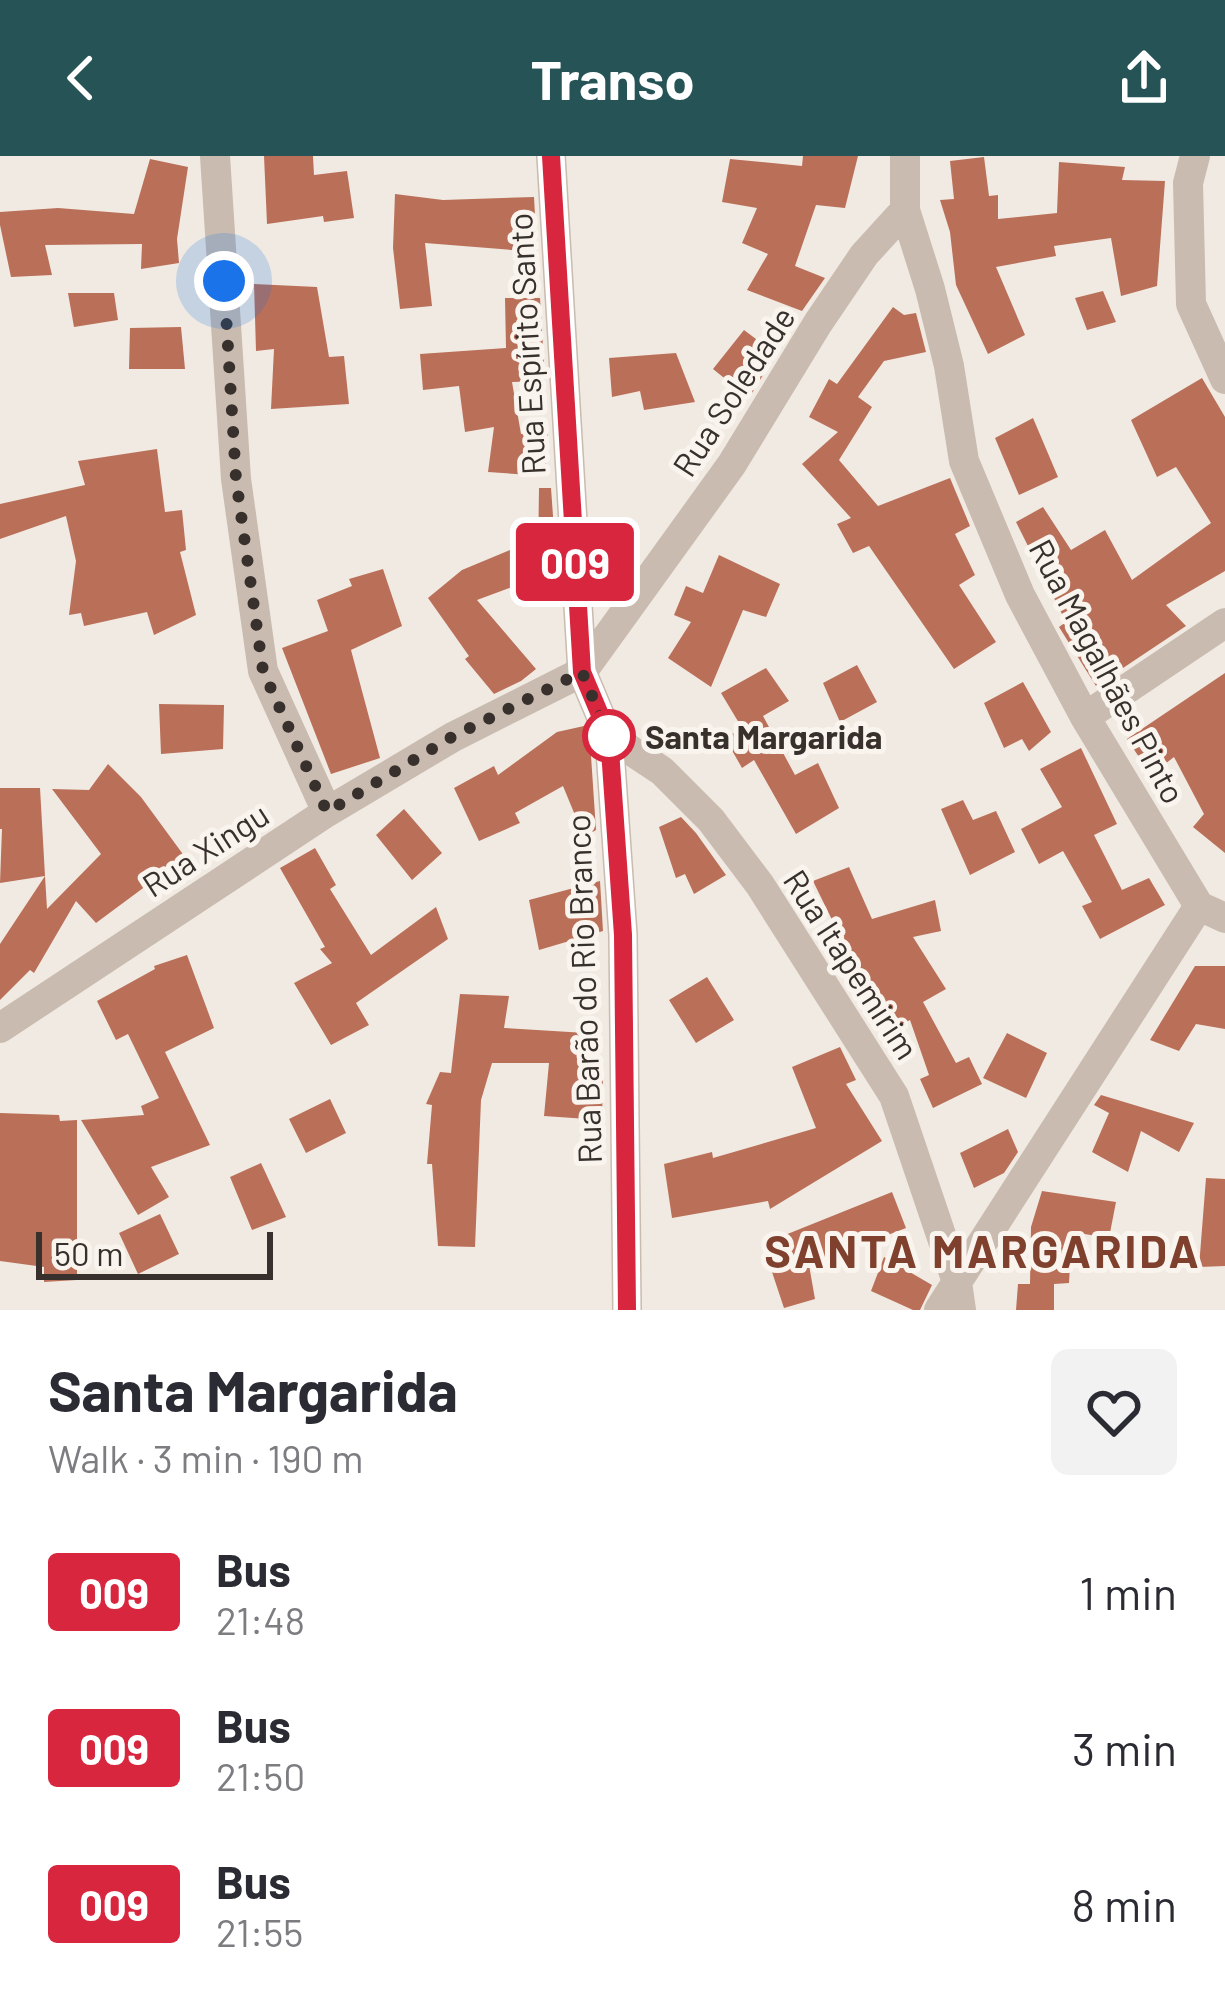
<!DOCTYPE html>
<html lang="en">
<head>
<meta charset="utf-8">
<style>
  :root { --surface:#fff; --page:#f2f2f3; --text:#2b2b33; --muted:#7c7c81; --accent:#265356 }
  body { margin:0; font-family:Barlow,sans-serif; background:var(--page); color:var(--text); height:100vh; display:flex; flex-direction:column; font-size:45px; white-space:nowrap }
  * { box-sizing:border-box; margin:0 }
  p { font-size:39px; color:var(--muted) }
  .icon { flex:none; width:66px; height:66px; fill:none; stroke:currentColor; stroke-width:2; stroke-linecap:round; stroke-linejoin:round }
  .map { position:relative; height:1154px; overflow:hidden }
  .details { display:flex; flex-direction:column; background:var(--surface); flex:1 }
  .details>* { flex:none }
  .badge { padding:0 24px; border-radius:9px; font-size:42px; line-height:78px }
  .scale { position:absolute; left:36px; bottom:30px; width:237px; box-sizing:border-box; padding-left:12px; border:6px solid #38302c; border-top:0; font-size:33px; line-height:42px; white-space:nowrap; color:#38302c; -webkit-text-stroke:9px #f9f4ee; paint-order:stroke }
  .you { position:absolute; width:60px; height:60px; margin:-30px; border:9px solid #fff; border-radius:50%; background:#1a73e8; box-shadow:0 0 0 18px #1a73e833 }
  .map>.badge { position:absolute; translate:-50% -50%; box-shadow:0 0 0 6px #fff }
  .round { display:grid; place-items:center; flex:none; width:126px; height:126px; border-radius:18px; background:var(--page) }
  .summary { display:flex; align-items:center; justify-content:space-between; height:204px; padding:0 48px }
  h1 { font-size:57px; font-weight:700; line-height:90px }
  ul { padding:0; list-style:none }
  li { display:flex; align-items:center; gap:36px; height:156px; padding:0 48px }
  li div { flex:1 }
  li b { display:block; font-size:45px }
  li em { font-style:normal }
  li .badge { min-width:132px; font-weight:700; text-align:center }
  header { display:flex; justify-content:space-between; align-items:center; height:156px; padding:0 48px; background:var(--accent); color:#fff; font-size:54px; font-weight:700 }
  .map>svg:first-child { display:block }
  .building { fill:#ba6f58 }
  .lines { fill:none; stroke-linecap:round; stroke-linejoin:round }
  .minor { stroke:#c9bbaf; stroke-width:30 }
  .tertiary { stroke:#c9bbaf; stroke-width:30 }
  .line-casing { stroke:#fff; stroke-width:27 }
  .line { stroke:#d7263d; stroke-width:18 }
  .walk { stroke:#38302c; stroke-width:12; stroke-dasharray:0 21.6 }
  .stop-dot { fill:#fff; stroke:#d7263d; stroke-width:6 }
  .labels { text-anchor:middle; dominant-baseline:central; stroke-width:10; stroke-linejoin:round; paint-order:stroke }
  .street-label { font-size:33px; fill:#38302c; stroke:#f9f4ee }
  .stop-label { font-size:33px; font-weight:bold; fill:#38302c; stroke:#f9f4ee; text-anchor:start }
  .district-label { font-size:45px; font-weight:bold; letter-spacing:3px; fill:#7f412e; stroke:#f9f4ee }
</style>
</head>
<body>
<header><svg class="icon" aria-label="back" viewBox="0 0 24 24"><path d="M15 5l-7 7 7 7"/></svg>Transo<svg class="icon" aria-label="share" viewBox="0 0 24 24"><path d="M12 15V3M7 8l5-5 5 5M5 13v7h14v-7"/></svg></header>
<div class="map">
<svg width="1225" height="1154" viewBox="0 0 1225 1154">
  <rect width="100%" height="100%" fill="#f1eae2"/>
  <!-- building -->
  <path class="building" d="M264,0H313L314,19L347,15L354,62L324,66L323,60L267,68Z
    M803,0H858L845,52L816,49L795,110L825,122L802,155L747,134L768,98L742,87L757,52L722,46L730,3L802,10Z
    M984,1L989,40L998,39V63L1057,57L1059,6L1125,11L1122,24L1165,25L1157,130L1121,140L1111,82L1054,90L1056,100L996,111L1025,179L988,198L956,129L950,76L940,44L954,43L950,5Z
    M150,3L188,11L177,83L179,107L141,113L142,88L45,89L52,119L11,121L0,69V56L58,52L134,58Z
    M395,38L443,44L534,41L537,96L425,87L432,150L400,153L393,92Z
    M254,128L317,131L329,201L344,200L349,248L271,253L274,193L256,195Z
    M1103,135L1116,166L1087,174L1075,142Z
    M68,137H114L118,164L74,171Z
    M505,142H540L545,225L512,226L521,278L548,276L545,320L488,316L494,271L465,276L459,230L423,234L420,198L506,192Z
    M893,151L904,159L916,157L926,196L884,205L858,241L872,251L839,304L878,350L950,322L970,370L955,378L975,419L959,429L996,486L954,513L869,390L853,397L837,368L851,362L802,308L838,276L809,261L829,223L837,228Z
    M181,171L185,213H129L130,172Z
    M744,174L776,198L749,242L713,213Z
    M676,197L695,246L644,254L640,235L612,241L609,202Z
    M1202,222L1225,261V415L1166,449L1186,470L1096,530L1059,471L1066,466L1016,366L1043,351L1071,394L1105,374L1132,424L1211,367L1176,311L1157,321L1131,264Z
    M1033,262L1058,321L1019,339L995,282Z
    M157,293L165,356L182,354L186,394L180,396L196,459L154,479L147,456L84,470L81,457L69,459L76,405L66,360L0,383V348L85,329L78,305Z
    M539,332H551L556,402L538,403Z
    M510,394L523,427L477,444L536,513L521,525L494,538L465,503L469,500L428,442L462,414Z
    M719,399L780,428L766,461L743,454L711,531L668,502L691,466L674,459L686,430L703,437Z
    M383,413L402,470L351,494L380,602L331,618L282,492L328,475L317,444L352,430L349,423Z
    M857,509L877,546L840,566L823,527Z
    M766,512L789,545L763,560L795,619L818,607L839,652L796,678L754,604L742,612L725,582L742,572L721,537Z
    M1225,517V697L1193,671L1204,658L1174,601L1151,619L1127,583Z
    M1023,526L1051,576L1029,595L1022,583L1004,592L984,547Z
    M159,548L224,549L223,593L161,598Z
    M584,570L590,585L596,674L584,681L563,630L515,657L520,667L479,685L454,632L494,610L498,619L557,576Z
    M1081,592L1117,668L1094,679L1122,734L1149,722L1165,749L1100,783L1082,750L1092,746L1063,695L1039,708L1021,673L1062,651L1040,613Z
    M108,608L141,641L185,701L96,767L76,745L34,817L30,814L0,844V788L45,720L47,753L101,698L52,633L89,634Z
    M0,632H40L45,720L0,727L2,673H0Z
    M963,644L973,664L996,655L1015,696L970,719L941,653Z
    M404,653L442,697L412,724L376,679Z
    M681,661L696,677L726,719L694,738L685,718L676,722L659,671Z
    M315,692L336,729L330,733L371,799L436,751L448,783L356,847L369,869L331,889L294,827L332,807L320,793L325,791L280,712Z
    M849,711L872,763L935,744L941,775L913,781L946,833L923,846L956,907L969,901L982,928L933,952L920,923L929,919L910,864L898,870L877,839L870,843L860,822L827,779L836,772L813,725Z
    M600,725L603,775L539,794L529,744Z
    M187,799L214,872L165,896L210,989L151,1011L169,1041L138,1059L81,964L144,959L141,950L159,942L128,878L116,884L97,845L155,813L154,810Z
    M1195,810H1225V873L1196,868L1179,895L1150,884Z
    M707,821L734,864L696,887L669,844Z
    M460,838L509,840L504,872L586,877L580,918H603L602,964L544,960L549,907H492L481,944L475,1091L438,1090L432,1008H427L432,949L426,948L440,916L451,917Z
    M1007,877L1047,897L1026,942L983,922Z
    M840,891L856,924L846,928L882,985L770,1053L768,1045L672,1062L664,1008L712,996L713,1002L816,972L792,911Z
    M1101,939L1194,967L1179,996L1141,975L1128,1016L1092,996L1109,957L1094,949Z
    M330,943L346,977L306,997L289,963Z
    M0,957L59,959L60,965L77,964V1124L44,1126V1111L0,1105Z
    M1008,973L1018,996L1004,1017L974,1032L960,997Z
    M261,1007L286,1061L252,1074L230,1021Z
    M1206,1022L1225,1023V1110L1199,1111Z
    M1042,1035L1116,1046L1109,1082L1072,1076L1069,1127L1054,1128V1154H1016L1018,1128H1030L1031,1071Z
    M892,1036L906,1072L809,1109L815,1143L784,1152L765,1095L776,1092L775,1083Z
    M160,1058L179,1098L138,1118L119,1077Z
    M884,1101L932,1129L920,1154H913L871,1135Z"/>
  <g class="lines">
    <!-- minor -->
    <path class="minor" d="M215,0L236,323L263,515L327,656
      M905,0V54L930,133L949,210L964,305L1020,439L1085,561L1199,750L1225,762
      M1195,0L1188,27L1191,148L1225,223
      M1085,561L1225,467
      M609,580L662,615L711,664L760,729L894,940L957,1126L961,1154
      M0,872L327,656L453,581L582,516L732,308L818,167L864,99L905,54
      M939,1154L1199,750"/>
    <!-- tertiary -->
    <path class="tertiary" d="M551,0L582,516L609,580L623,779L627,1154"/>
  </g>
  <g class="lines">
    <defs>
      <path id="line" d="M551,0L582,516L609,580L623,779L627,1154"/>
    </defs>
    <!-- line casing -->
    <use href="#line" class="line-casing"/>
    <!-- line -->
    <use href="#line" class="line"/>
    <!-- walk -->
    <path class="walk" d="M224,125L236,323L263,515L327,656L452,581L582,516L609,580"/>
  </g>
  <!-- markers -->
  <circle class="stop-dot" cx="609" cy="580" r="24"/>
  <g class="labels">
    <!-- street labels -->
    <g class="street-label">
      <text transform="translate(526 188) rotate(-93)">Rua Espírito Santo</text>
      <text transform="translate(733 235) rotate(-57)">Rua Soledade</text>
      <text transform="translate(1108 515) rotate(62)">Rua Magalhães Pinto</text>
      <text transform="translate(205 693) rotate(-33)">Rua Xingu</text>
      <text transform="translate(852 808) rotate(57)">Rua Itapemirim</text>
      <text transform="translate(583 833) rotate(-92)">Rua Barão do Rio Branco</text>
    </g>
    <!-- stop labels -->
    <g class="stop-label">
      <text x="645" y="580">Santa Margarida</text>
    </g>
    <!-- district labels -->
    <g class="district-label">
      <text x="983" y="1094">SANTA MARGARIDA</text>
    </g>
  </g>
</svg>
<div class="scale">50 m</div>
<div class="you" style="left:224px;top:125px"></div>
<b class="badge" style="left:575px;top:406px;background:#d7263d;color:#fff">009</b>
</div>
<section class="details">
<div class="summary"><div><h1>Santa Margarida</h1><p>Walk · 3 min · 190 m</p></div><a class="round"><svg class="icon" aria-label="heart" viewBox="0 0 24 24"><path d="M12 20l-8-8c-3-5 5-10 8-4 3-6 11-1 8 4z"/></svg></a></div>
<ul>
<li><span class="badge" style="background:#d7263d;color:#fff">009</span><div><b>Bus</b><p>21:48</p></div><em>1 min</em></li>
<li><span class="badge" style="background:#d7263d;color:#fff">009</span><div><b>Bus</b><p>21:50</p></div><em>3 min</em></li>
<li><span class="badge" style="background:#d7263d;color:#fff">009</span><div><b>Bus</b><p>21:55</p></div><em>8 min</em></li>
</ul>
</section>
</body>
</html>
